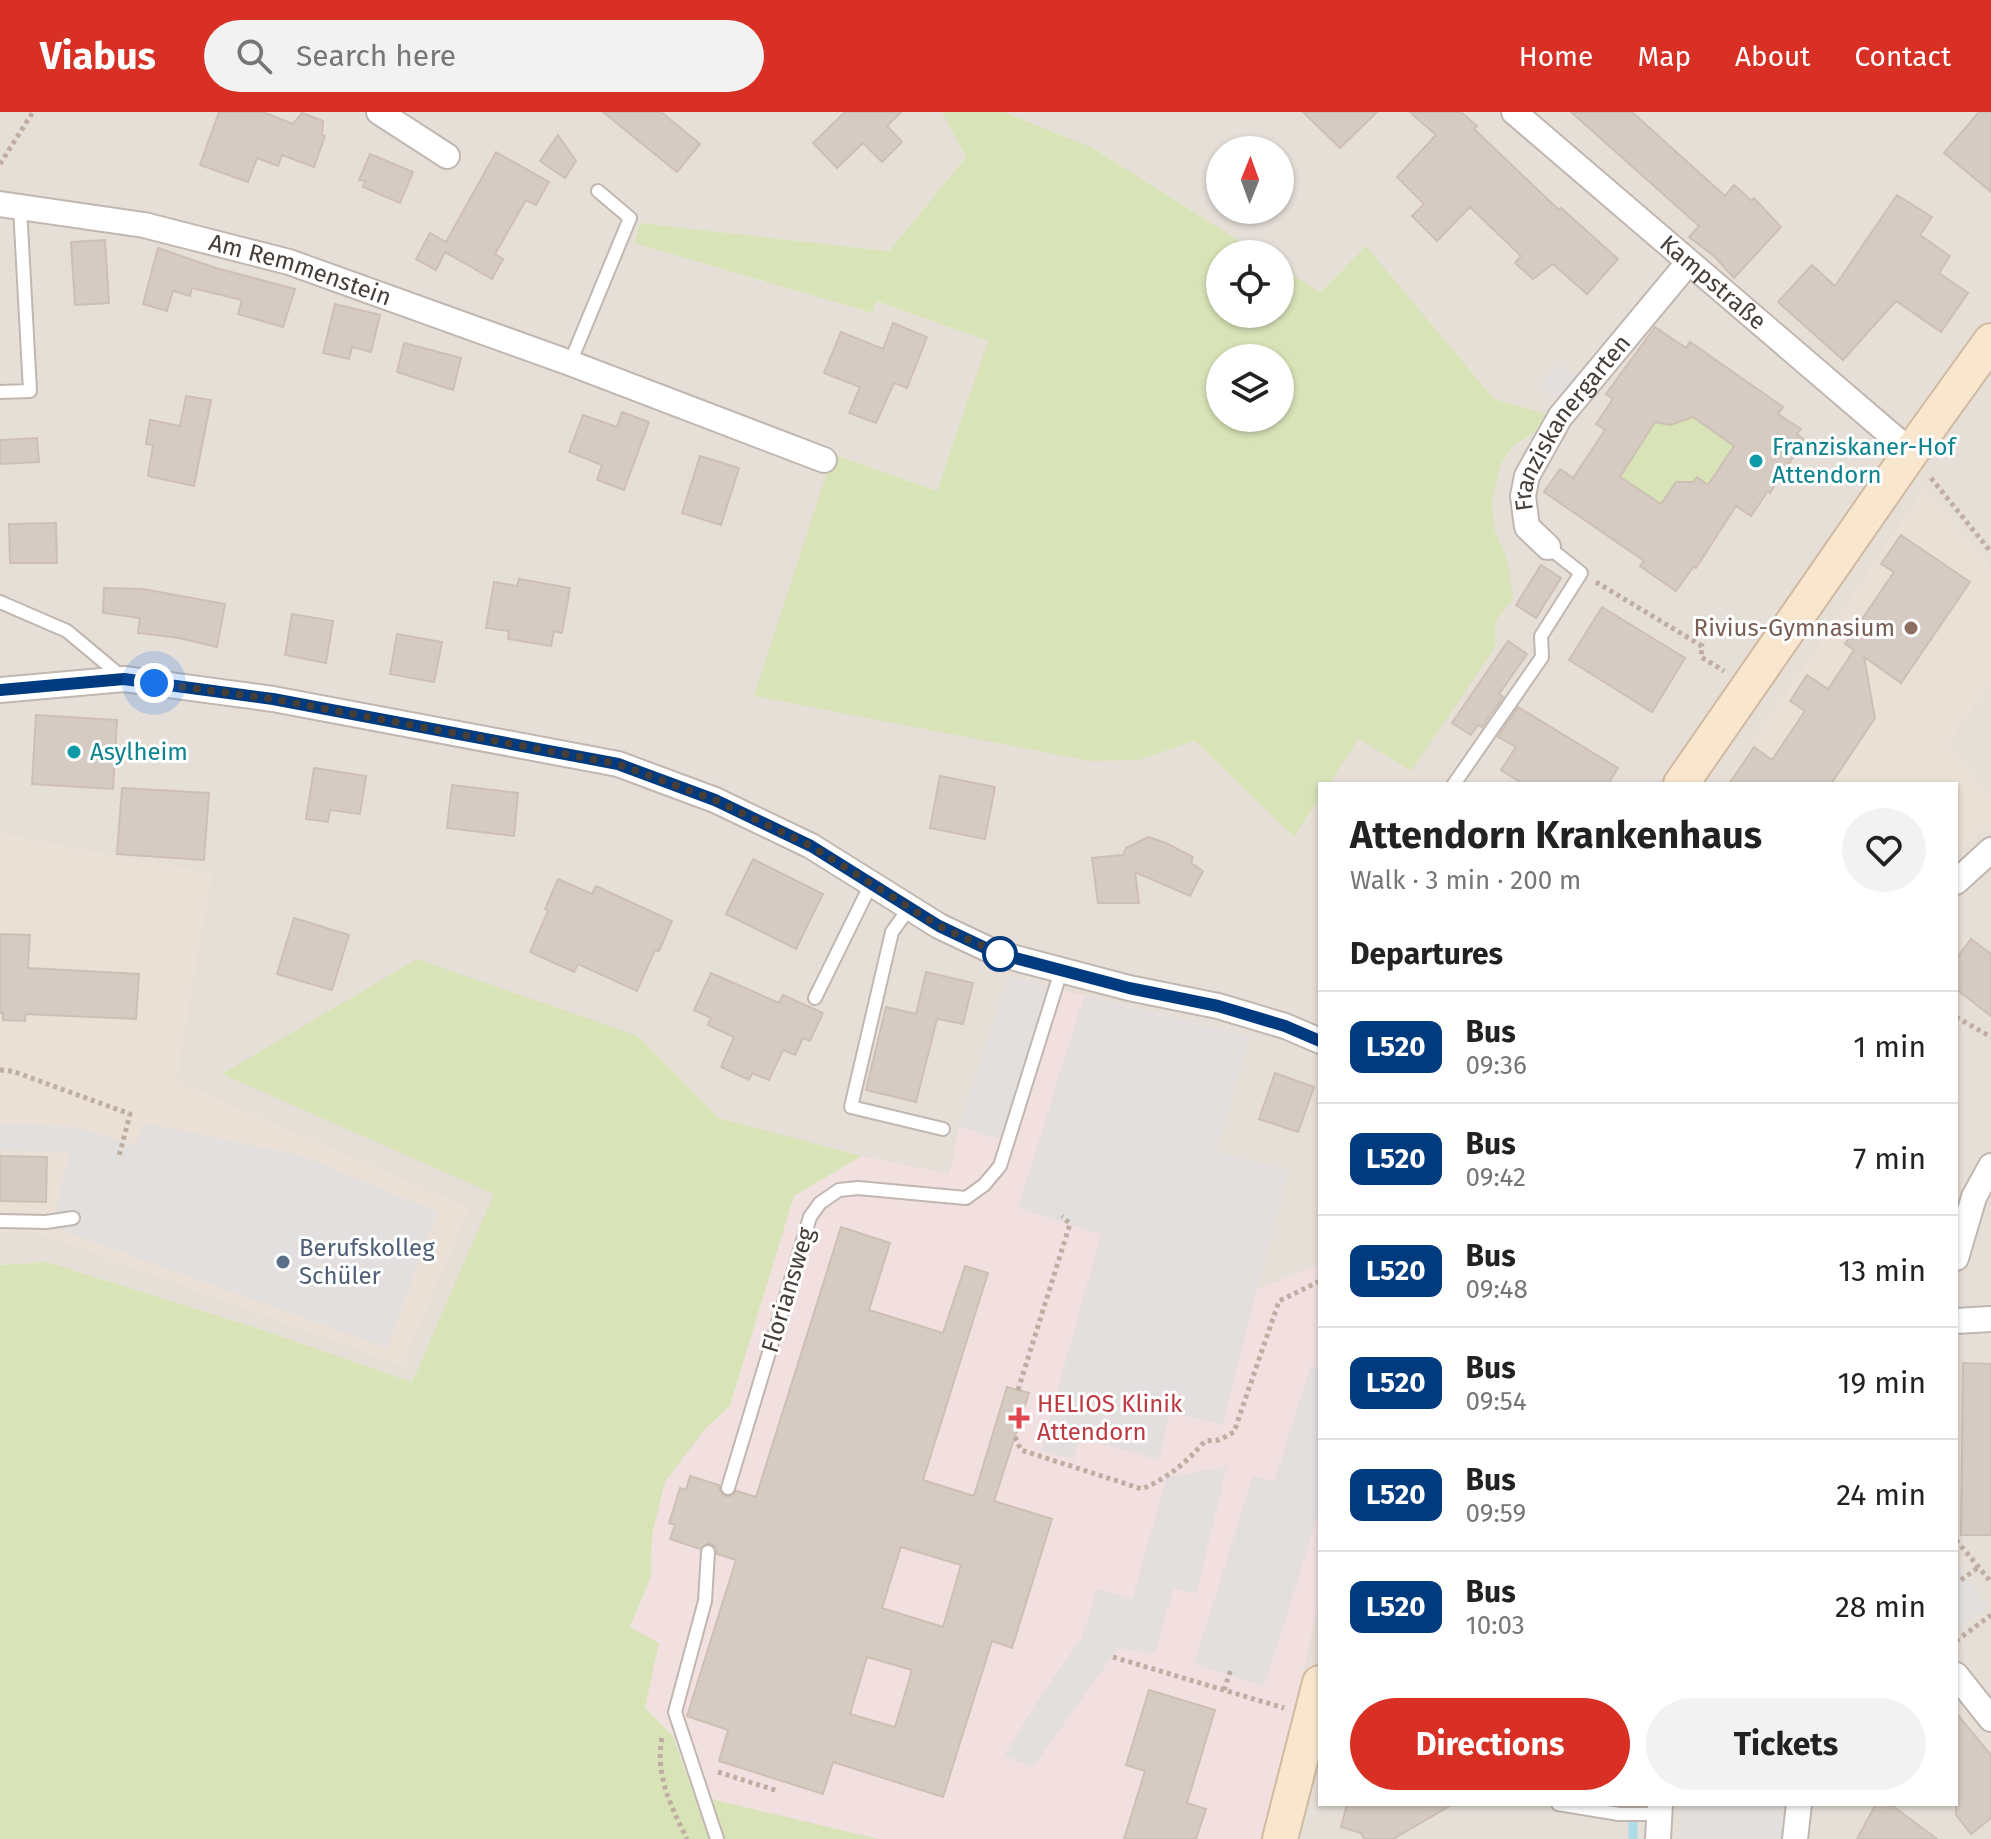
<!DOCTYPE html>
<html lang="en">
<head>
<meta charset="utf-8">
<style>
  :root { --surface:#fff; --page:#f2f2f2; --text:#222; --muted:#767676; --line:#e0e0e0; --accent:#d93025 }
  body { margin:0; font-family:"Fira Sans",sans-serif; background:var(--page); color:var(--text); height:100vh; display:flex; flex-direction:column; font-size:30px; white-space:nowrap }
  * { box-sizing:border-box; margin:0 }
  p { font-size:26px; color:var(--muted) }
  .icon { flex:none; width:44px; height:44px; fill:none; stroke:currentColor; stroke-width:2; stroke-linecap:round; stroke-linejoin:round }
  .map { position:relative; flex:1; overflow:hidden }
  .side { position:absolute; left:1318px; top:670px; width:640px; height:1024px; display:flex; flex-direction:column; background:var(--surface); border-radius:0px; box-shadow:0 2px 6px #0004 }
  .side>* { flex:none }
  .badge { padding:0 16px; border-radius:12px; font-size:28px; line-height:52px }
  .needle { width:52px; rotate:1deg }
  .tools { position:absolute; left:1206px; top:24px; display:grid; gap:16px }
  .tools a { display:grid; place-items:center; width:88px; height:88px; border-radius:50%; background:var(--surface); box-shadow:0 2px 6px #0004; font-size:40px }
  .you { position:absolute; width:40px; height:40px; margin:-20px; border:6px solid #fff; border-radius:50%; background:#1a73e8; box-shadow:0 0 0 12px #1a73e833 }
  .map>.badge { position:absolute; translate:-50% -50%; box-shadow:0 0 0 4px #fff }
  h2 { padding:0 32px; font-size:30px; line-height:72px }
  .round { display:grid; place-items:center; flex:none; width:84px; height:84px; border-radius:42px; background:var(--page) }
  .headline { display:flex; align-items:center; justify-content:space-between; height:136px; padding:0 32px }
  h1 { font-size:38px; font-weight:700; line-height:60px }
  .action { display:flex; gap:16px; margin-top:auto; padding:16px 32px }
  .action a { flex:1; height:92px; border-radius:48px; background:var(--accent); color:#fff; font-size:32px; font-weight:700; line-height:92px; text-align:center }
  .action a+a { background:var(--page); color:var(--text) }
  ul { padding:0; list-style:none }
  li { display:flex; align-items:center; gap:24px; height:112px; padding:0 32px; border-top:2px solid var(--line) }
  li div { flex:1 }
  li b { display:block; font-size:30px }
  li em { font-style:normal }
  li .badge { min-width:88px; font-weight:700; text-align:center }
  header { display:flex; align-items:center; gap:48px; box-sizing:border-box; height:112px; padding:0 40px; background:var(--accent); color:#fff }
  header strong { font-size:38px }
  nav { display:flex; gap:44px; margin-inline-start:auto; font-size:28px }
  .search { width:560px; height:72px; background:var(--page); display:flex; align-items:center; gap:20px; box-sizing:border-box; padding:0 28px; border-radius:44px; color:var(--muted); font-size:30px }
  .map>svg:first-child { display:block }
  .residential { fill:#e6dfd8; fill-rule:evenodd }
  .education { fill:#ebe0d5 }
  .medical { fill:#f2dfe0 }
  .green { fill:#d8e3b7; fill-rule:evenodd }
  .parking { fill:#e2dfde }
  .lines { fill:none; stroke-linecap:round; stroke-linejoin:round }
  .stream { stroke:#addce9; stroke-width:9 }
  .building { fill:#d6cbc3; stroke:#cdbfb4; stroke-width:2; fill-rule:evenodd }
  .lane-casing { stroke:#c1b7b0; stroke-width:16 }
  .street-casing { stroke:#c1b7b0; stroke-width:28 }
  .secondary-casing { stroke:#d1baa0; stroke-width:38 }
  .path { stroke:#beada0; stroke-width:5; stroke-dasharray:4 4; stroke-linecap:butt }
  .lane { stroke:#fff; stroke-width:12 }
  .street { stroke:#fff; stroke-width:24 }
  .secondary { stroke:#f9e6ce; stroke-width:34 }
  .line-casing { stroke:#fff; stroke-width:18 }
  .line { stroke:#003b80; stroke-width:12 }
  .walk { stroke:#463e39; stroke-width:8; stroke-dasharray:0 14.4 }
  .culture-dot { fill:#0f9aa8; stroke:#fff; stroke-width:3 }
  .education-dot { fill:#8d6e63; stroke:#fff; stroke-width:3 }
  .stop-dot { fill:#fff; stroke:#003b80; stroke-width:4 }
  .service-dot { fill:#5c6f8a; stroke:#fff; stroke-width:3 }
  .health-dot { fill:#e0444e; stroke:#fff; stroke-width:3 }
  .labels { text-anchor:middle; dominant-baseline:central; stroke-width:6; stroke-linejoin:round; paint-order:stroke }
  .street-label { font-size:24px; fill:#463e39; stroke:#fff }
  .culture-label { font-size:24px; fill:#0d838f; stroke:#fff; text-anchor:start }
  .education-label { font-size:24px; fill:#785e54; stroke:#fff; text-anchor:end }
  .service-label { font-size:24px; fill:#4e5e75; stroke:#fff; text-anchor:start }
  .health-label { font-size:24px; fill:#be3a42; stroke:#fff; text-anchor:start }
</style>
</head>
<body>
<header>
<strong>Viabus</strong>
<div class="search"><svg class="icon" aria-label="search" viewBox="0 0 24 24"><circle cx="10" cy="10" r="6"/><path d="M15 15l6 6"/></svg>Search here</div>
<nav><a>Home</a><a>Map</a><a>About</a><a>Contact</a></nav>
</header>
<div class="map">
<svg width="1991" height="1727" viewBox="0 0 1991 1727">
  <rect width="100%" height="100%" fill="#f3eeea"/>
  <!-- residential -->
  <path class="residential" d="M0,0H942L966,45L889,139L640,111L634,131L871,201L875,189L989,229L937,379L834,342L1139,648L1195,629L1294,725L1320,686V1692H1956V672H1329L1359,627L1495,536V510L1507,446L1494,416L1492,389L1500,354L1513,334L1534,321L1545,302L1494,287L1366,135L1320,180L1280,155V142H1260L1093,36L1004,0H1991V1727H717L705,1686L861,1044L719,1006L638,924L495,1082L412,1270L257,1216L47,1150L0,1153ZM1220,38H1280V98H1220Z"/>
  <!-- education -->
  <path class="education" d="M1925,375L1985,448L1991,461V570L1947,633L1991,683V712L1956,743V672H1725Z
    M0,721L212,762L176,969L470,1096L402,1254L38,1121L0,1120Z"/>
  <!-- medical -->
  <path class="medical" d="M1008,864L1249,925L1216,1040L1288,1059L1258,1177L1320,1152V1486L1264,1727H878L694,1683L673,1624L645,1596L659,1531L630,1516L651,1465L652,1423L665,1370L705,1317L730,1294L794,1084L862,1044L949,1062L960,1014Z"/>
  <!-- green -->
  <path class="green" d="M942,0H1004L1093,36L1260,142H1220V202H1280V155L1320,180L1366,134L1494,287L1546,302L1534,321L1513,334L1500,354L1492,389L1494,416L1507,446L1513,487L1495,510V536L1411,659L1359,627L1329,672H1320V686L1294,725L1195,629L1139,648L1090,649L754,584L833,342L937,379L988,229L876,189L872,201L634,131L640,111L889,139L966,45ZM1220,246H1280V306H1220Z
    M1690,303L1734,334L1708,373L1697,365L1688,378L1676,370L1652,406L1620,384L1618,361L1621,363L1656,309C1670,315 1679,313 1690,303Z
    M417,847L638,924L719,1006L862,1044L794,1084L730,1294L705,1317L665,1370L652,1423L651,1465L630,1515L659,1531L645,1596L673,1624L694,1683L878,1727H0V1153L47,1150L257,1216L412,1270L494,1082L222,962Z"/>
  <!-- parking -->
  <path class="parking" d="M1558,252L1577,265L1559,287L1542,274Z
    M1008,864L1056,877L1008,1030L960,1014Z
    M1084,884L1249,925L1216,1040L1288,1059L1222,1313L1170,1300L1159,1348L1080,1326L1074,1347L1041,1338L1101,1122L1018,1096Z
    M0,1011L74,1015L136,1033L145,1011L300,1043L437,1100L387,1236L52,1115L69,1041L0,1038Z
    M1311,1254L1320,1257V1397L1264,1574L1194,1552L1253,1364L1274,1370Z
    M1227,1355L1196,1481L1174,1476L1154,1542L1118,1536L1033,1655L1004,1644L1038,1588L1082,1525L1097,1477L1132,1487L1167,1365Z
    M1956,1454L1988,1494L1956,1520Z
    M1680,1692H1785L1782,1727H1681Z"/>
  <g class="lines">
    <!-- stream -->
    <path class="stream" d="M1633,1692V1727"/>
  </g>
  <!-- building -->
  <path class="building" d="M219,0H263L293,12L302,1L323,9L322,23L325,24L314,55L282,43L278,54L257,46L248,70L200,53Z
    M603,0H661L700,32L677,60Z
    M845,0H901L887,14L902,30L882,50L863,31L837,56L813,31Z
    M1303,0H1377L1340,36Z
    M1410,0H1461L1477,14L1474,17L1559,98L1561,96L1618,147L1587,182L1553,152L1533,167L1515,151L1521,144L1470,95L1437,129L1412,104L1424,92L1397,65L1436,23Z
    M1571,0H1632L1725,84L1734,73L1752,89L1754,86L1781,115L1734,166L1714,144L1689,125L1699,114Z
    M1979,0H1991V80L1944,41Z
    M558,23L576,49L565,66L540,49Z
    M496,40L549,70L536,93L526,88L495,142L503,147L492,167L445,140L436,158L416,147L430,121L446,130Z
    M370,42L413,60L400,91L363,75L365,69L359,68Z
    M1897,83L1932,105L1920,123L1950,144L1939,161L1968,181L1941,220L1896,189L1843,248L1778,190L1812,153L1835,174Z
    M105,128L109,191L75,193L71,130Z
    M158,136L216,156L295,177L283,215L238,202L242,188L192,176L190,184L173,179L167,199L143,192Z
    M335,192L380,203L371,240L352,235L349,247L323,241Z
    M893,211L927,225L907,276L894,271L876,311L849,301L860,275L824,261L841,220L883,237Z
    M1655,215L1686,236L1690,230L1783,295L1778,302L1801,317L1797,322L1804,328L1770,381L1768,379L1751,404L1736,394L1696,456L1694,454L1676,479L1640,454L1644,449L1544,380L1560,357L1573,366L1605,318L1596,312L1613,287L1606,282ZM1693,305L1734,334L1708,373L1697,365L1693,370H1676L1661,392L1620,365L1655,310L1670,313Z
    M404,231L461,246L453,278L397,260Z
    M186,284L211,288L194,374L148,364L153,333L146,332L150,308L180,314Z
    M622,300L649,310L624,378L597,368L602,353L569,340L583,303L617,315Z
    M37,326L39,350L0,352V328Z
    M700,344L739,356L721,413L682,401Z
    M56,411L57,451H10L9,412Z
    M1901,423L1970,470L1901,571L1864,545L1875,606L1831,672H1729L1754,635L1772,648L1805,599L1790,589L1807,563L1828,577L1854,538L1845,532L1894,460L1881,452Z
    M1541,453L1561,466L1536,506L1516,493Z
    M519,467L570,476L562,521L554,519L551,534L508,527L509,519L486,516L494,470L517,474Z
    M104,476L143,477L225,492L217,535L179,526L138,521L140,506L103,501Z
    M1602,495L1685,546L1652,600L1569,548Z
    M292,502L333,509L326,551L285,543Z
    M397,522L442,530L434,570L390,562Z
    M1508,529L1527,542L1499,582L1503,585L1482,615L1478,613L1471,623L1452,611Z
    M1518,595L1618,656L1608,672H1523L1501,658L1516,635L1498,625Z
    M36,603L117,608L113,677L32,672Z
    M314,656L366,664L360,702L330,698L328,710L306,707Z
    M940,664L995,675L985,727L930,716Z
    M452,673L518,681L514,724L447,716Z
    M122,676L209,681L204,748L117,742Z
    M1148,725L1166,731L1193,745L1191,751L1203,759L1190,784L1135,760L1139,791H1098L1092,746L1123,743L1126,736Z
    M753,747L823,782L796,837L726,802Z
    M558,767L592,782L596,774L672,809L659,839L655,838L637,879L578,852L574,860L530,840L548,799L545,797Z
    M294,806L349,823L332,878L277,862Z
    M0,822L30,823L28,856L139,862L136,907L26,902L25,909L3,908V901H0Z
    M1971,827L1991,842V904L1956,877V847Z
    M926,860L973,871L963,912L937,907L916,990L866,978L886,895L916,902Z
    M711,861L779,891L783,883L823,901L810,929L803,926L795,943L783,938L769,968L752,961L749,968L721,955L734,925L708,913L711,906L694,898Z
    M1275,961L1314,975L1298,1020L1259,1007Z
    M0,1044L47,1045L46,1090L0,1089Z
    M841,1115L890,1131L869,1198L943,1221L965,1154L988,1161L923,1368L974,1384L1007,1275L1029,1281L994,1389L1052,1407L1012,1536L992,1529L943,1685L833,1650L823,1682L719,1649L728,1618L687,1604L736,1448L717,1442L716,1435L709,1431L700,1437L670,1427L675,1413L669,1411L680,1376L686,1378L690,1364L719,1373L720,1379L725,1384H731L736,1379L756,1385ZM901,1435L961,1453L943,1515L882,1496ZM867,1545L912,1558L895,1615L850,1602Z
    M1963,1251L1991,1252V1423H1961Z
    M1149,1578L1215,1598L1187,1691L1206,1697L1196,1727H1124L1145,1659L1126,1653Z
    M1956,1601L1991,1643V1706L1971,1722L1956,1703Z
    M1347,1692H1453L1393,1727H1364L1361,1721L1341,1715Z
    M1876,1692H1890L1937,1727H1857Z"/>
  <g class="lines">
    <defs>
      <path id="lane" d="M570,251L630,106L598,79
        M0,280L30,279L20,95
        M0,490L67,519L122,565
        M1454,672L1542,545L1541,524L1581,461L1548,435
        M910,795L892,820L851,995L943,1017
        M815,886L871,772
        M0,1109L46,1110L73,1106
        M728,1376L810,1105L820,1091L839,1078L858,1076L966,1086L984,1073L1000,1054L1061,859
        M708,1440L705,1489L675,1600L717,1727
        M1558,1692L1619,1702H1659"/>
      <g id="street">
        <path d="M379,0L447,44"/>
        <path id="s1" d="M1514,0L1911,340"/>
        <path id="s2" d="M0,92L144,113L289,150L570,251L824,348"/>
        <path id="s3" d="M1548,435L1527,415L1523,384L1527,364L1560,305L1688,151"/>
        <path d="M0,578L124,567L273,587L618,652L715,688L811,734L939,814L996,841L1129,876L1218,894L1285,914L1320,929"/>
        <path d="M1956,770L1991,738"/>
        <path d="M1956,1146L1974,1085L1991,1054"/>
        <path d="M1956,1209L1991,1207"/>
        <path d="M1956,1563L1991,1607"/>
        <path d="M1658,1727L1660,1692"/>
        <path d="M1795,1727L1799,1692"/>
      </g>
      <path id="secondary" d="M1681,672L1911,340L1991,229
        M1280,1727L1320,1571"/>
    </defs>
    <!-- lane casing -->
    <use href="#lane" class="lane-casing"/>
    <!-- street casing -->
    <use href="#street" class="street-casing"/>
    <!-- secondary casing -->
    <use href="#secondary" class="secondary-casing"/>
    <!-- path -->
    <path class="path" d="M0,52L33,0
      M1931,366L1991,440
      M1596,470L1702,534L1701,545L1724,559
      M1956,905L1991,925
      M0,958L12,959L130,1002L119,1044
      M1018,1278L1070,1112L1062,1104
      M1015,1325L1021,1338L1142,1377C1169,1365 1186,1351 1205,1329L1219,1328L1234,1320L1279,1189L1320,1169
      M1956,1428L1991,1470
      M1961,1468L1979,1455
      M1956,1529L1991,1503
      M1113,1545L1284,1596
      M1224,1578L1231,1557
      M662,1626C655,1664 671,1694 687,1727
      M718,1660L778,1679"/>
    <!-- lane -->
    <use href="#lane" class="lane"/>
    <!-- street -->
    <use href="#street" class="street"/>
    <!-- secondary -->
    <use href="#secondary" class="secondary"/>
  </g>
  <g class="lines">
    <defs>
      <path id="line" d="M0,578L124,567L273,587L618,652L715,688L811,734L939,814L996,841L1129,876L1218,894L1285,914L1320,929"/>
    </defs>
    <!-- line casing -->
    <use href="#line" class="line-casing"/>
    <!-- line -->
    <use href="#line" class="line"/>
    <!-- walk -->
    <path class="walk" d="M154,571L273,587L618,652L715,688L811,734L939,814L1000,842"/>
  </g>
  <!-- markers -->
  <g class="culture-dot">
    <circle cx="1756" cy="349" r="8"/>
    <circle cx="74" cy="640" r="8"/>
  </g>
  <circle class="education-dot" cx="1911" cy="516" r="8"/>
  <circle class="stop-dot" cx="1000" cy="842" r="16"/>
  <circle class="service-dot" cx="283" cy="1150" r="8"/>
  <path class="health-dot" d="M1015 1294h8v8h8v8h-8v8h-8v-8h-8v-8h8z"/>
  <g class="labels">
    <!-- street labels -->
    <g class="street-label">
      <text stroke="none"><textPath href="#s2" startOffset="308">Am Remmenstein</textPath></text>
      <text stroke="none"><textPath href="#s1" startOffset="262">Kampstraße</textPath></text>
      <text stroke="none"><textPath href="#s3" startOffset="148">Franziskanergarten</textPath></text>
      <text transform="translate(788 1178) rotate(-73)">Floriansweg</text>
    </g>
    <!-- culture labels -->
    <g class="culture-label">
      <text x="1772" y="335">Franziskaner-Hof<tspan x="1772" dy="28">Attendorn</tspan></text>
      <text x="90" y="640">Asylheim</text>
    </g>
    <!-- education labels -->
    <g class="education-label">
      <text x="1895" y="516">Rivius-Gymnasium</text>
    </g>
    <!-- service labels -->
    <g class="service-label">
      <text x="299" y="1136">Berufskolleg<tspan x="299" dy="28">Schüler</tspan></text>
    </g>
    <!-- health labels -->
    <g class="health-label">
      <text x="1037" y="1292">HELIOS Klinik<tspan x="1037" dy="28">Attendorn</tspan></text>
    </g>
  </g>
</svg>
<div class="tools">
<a><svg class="needle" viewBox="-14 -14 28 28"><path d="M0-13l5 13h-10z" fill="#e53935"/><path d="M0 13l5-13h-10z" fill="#767676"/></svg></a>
<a><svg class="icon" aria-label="locate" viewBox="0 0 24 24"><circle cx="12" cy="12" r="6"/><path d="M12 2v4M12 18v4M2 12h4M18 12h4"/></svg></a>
<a><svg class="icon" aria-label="layers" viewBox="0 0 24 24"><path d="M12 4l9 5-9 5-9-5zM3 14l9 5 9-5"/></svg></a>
</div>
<div class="you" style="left:154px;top:571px"></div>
<section class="side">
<div class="headline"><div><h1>Attendorn Krankenhaus</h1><p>Walk · 3 min · 200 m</p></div><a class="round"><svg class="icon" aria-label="heart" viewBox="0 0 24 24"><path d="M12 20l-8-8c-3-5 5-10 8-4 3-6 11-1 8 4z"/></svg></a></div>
<h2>Departures</h2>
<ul>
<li><span class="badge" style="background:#003b80;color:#fff">L520</span><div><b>Bus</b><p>09:36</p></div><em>1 min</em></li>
<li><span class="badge" style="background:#003b80;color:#fff">L520</span><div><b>Bus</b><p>09:42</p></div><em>7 min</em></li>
<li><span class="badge" style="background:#003b80;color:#fff">L520</span><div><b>Bus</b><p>09:48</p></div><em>13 min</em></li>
<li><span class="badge" style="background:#003b80;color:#fff">L520</span><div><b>Bus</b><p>09:54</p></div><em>19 min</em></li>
<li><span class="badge" style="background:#003b80;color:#fff">L520</span><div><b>Bus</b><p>09:59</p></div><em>24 min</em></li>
<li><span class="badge" style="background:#003b80;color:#fff">L520</span><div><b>Bus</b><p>10:03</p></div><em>28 min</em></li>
</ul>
<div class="action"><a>Directions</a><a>Tickets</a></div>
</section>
</div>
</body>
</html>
